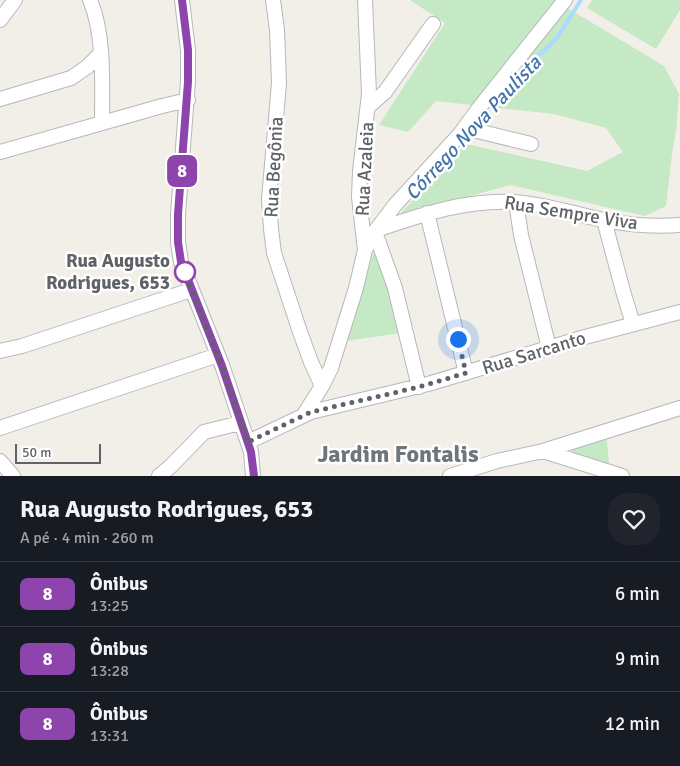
<!DOCTYPE html>
<html lang="pt">
<head>
<meta charset="utf-8">
<style>
  :root { --surface:#171b24; --page:#20242c; --text:#f1f3f6; --muted:#9ea1a6; --line:#363941 }
  body { margin:0; font-family:Signika,sans-serif; background:var(--page); color:var(--text); height:100vh; display:flex; flex-direction:column; font-size:19px; white-space:nowrap }
  * { box-sizing:border-box; margin:0 }
  p { font-size:16px; color:var(--muted) }
  .icon { flex:none; width:28px; height:28px; fill:none; stroke:currentColor; stroke-width:2; stroke-linecap:round; stroke-linejoin:round }
  .map { position:relative; height:476px; overflow:hidden }
  .drawer { display:flex; flex-direction:column; background:var(--surface); flex:1 }
  .drawer>* { flex:none }
  .badge { padding:0 10px; border-radius:8px; font-size:18px; line-height:32px }
  .scale { position:absolute; left:15px; bottom:12px; width:86px; box-sizing:border-box; padding-left:5px; border:2px solid #5f6368; border-top:0; font-size:14px; line-height:18px; white-space:nowrap; color:#5f6368; -webkit-text-stroke:4px #fff; paint-order:stroke }
  .you { position:absolute; width:25px; height:25px; margin:-12px; border:4px solid #fff; border-radius:50%; background:#1a73e8; box-shadow:0 0 0 8px #1a73e833 }
  .map>.badge { position:absolute; translate:-50% -50%; box-shadow:0 0 0 2px #fff }
  .round { display:grid; place-items:center; flex:none; width:52px; height:52px; border-radius:20px; background:var(--page) }
  .headline { display:flex; align-items:center; justify-content:space-between; height:85px; padding:0 20px }
  h1 { font-size:24px; font-weight:800; line-height:38px }
  ul { padding:0; list-style:none }
  li { display:flex; align-items:center; gap:15px; height:65px; padding:0 20px; border-top:1px solid var(--line) }
  li div { flex:1 }
  li b { display:block; font-size:19px }
  li em { font-style:normal }
  li .badge { min-width:55px; font-weight:700; text-align:center }
  .map>svg:first-child { display:block }
  .green { fill:#c5e8c5 }
  .lines { fill:none; stroke-linecap:round; stroke-linejoin:round }
  .stream { stroke:#aadaff; stroke-width:4 }
  .street-casing { stroke:#b5b8bc; stroke-width:16 }
  .street { stroke:#fff; stroke-width:14 }
  .line-casing { stroke:#fff; stroke-width:11 }
  .line { stroke:#8e44ad; stroke-width:8 }
  .walk { stroke:#5f6368; stroke-width:5; stroke-dasharray:0 9 }
  .stop-dot { fill:#fff; stroke:#8e44ad; stroke-width:2.5 }
  .labels { text-anchor:middle; dominant-baseline:central; stroke-width:5; stroke-linejoin:round; paint-order:stroke }
  .street-label { font-size:19px; fill:#5f6368; stroke:#fff }
  .stop-label { font-size:19px; font-weight:bold; fill:#5f6368; stroke:#fff; text-anchor:end }
  .water-label { font-size:20px; font-style:italic; fill:#4174aa; stroke:#fff }
  .district-label { font-size:24px; font-weight:bold; fill:#70757a; stroke:#fff }
</style>
</head>
<body>
<div class="map">
<svg width="680" height="476" viewBox="0 0 680 476">
  <rect width="100%" height="100%" fill="#f1efe8"/>
  <!-- green -->
  <path class="green" d="M410,0H554L664,66L679,94L676,131L672,154L666,206L645,216L510,185L398,216L466,144L587,171L623,152L606,128L554,114L436,101L408,132L379,125L445,23Z
    M592,0H680V10L656,49L587,8Z
    M376,244L401,333L346,341Z
    M606,431L610,473L543,451Z"/>
  <g class="lines">
    <!-- stream -->
    <path class="stream" d="M501,91L557,38L581,0"/>
    <defs>
      <path id="street" d="M90,0C105,35 102,85 102,122
        M182,0L188,50V81L178,214V242L181,262L222,365L251,452L253,476
        M273,0L277,30L279,83L269,199L271,229L274,253L300,332L311,362L322,386
        M0,20L15,0
        M0,99L71,78L87,67L100,54
        M368,107L385,92L433,24
        M465,128L531,144
        M0,152L162,106L188,100
        M516,202L521,235L549,348
        M427,213L466,373
        M604,220L623,291L633,324
        M376,230C421,215 466,199 514,202C544,204 574,214 604,220C629,225 655,227 680,225
        M375,232L395,288L419,387
        M365,250L376,230L395,205L460,134L479,108L565,0
        M0,351L22,346L191,290
        M303,416L322,386L331,368L356,288L365,250L359,197L360,171L369,94L365,0
        M0,428L218,355
        M248,442L311,412L428,384L585,337L680,312
        M543,451L622,476
        M0,461L13,476
        M159,476L171,466L204,432L240,423
        M450,476L497,461L543,451L680,408"/>
    </defs>
    <!-- street casing -->
    <use href="#street" class="street-casing"/>
    <!-- street -->
    <use href="#street" class="street"/>
  </g>
  <g class="lines">
    <defs>
      <path id="line" d="M182,0L188,50V82L178,214V242L181,262L222,366L251,452L254,476"/>
    </defs>
    <!-- line casing -->
    <use href="#line" class="line-casing"/>
    <!-- line -->
    <use href="#line" class="line"/>
    <!-- walk -->
    <path class="walk" d="M185,272V270L191,290L222,366L248,442L311,412L419,387L466,373L458,339"/>
  </g>
  <!-- markers -->
  <circle class="stop-dot" cx="185" cy="272" r="10"/>
  <g class="labels">
    <!-- street labels -->
    <g class="street-label">
      <text transform="translate(274 167) rotate(-87)">Rua Begônia</text>
      <text transform="translate(365 169) rotate(-87)">Rua Azaleia</text>
      <text transform="translate(571 213) rotate(9)">Rua Sempre Viva</text>
      <text transform="translate(534 353) rotate(-17)">Rua Sarcanto</text>
    </g>
    <!-- stop labels -->
    <g class="stop-label">
      <text x="170" y="261">Rua Augusto<tspan x="170" dy="22">Rodrigues, 653</tspan></text>
    </g>
    <!-- water labels -->
    <g class="water-label">
      <text transform="translate(473 128) rotate(-47)">Córrego Nova Paulista</text>
    </g>
    <!-- district labels -->
    <g class="district-label">
      <text x="398" y="454">Jardim Fontalis</text>
    </g>
  </g>
</svg>
<div class="scale">50 m</div>
<div class="you" style="left:458px;top:339px"></div>
<b class="badge" style="left:182px;top:171px;background:#8e44ad;color:#fff">8</b>
</div>
<section class="drawer">
<div class="headline"><div><h1>Rua Augusto Rodrigues, 653</h1><p>A pé · 4 min · 260 m</p></div><a class="round"><svg class="icon" aria-label="heart" viewBox="0 0 24 24"><path d="M12 20l-8-8c-3-5 5-10 8-4 3-6 11-1 8 4z"/></svg></a></div>
<ul>
<li><span class="badge" style="background:#8e44ad;color:#fff">8</span><div><b>Ônibus</b><p>13:25</p></div><em>6 min</em></li>
<li><span class="badge" style="background:#8e44ad;color:#fff">8</span><div><b>Ônibus</b><p>13:28</p></div><em>9 min</em></li>
<li><span class="badge" style="background:#8e44ad;color:#fff">8</span><div><b>Ônibus</b><p>13:31</p></div><em>12 min</em></li>
</ul>
</section>
</body>
</html>
